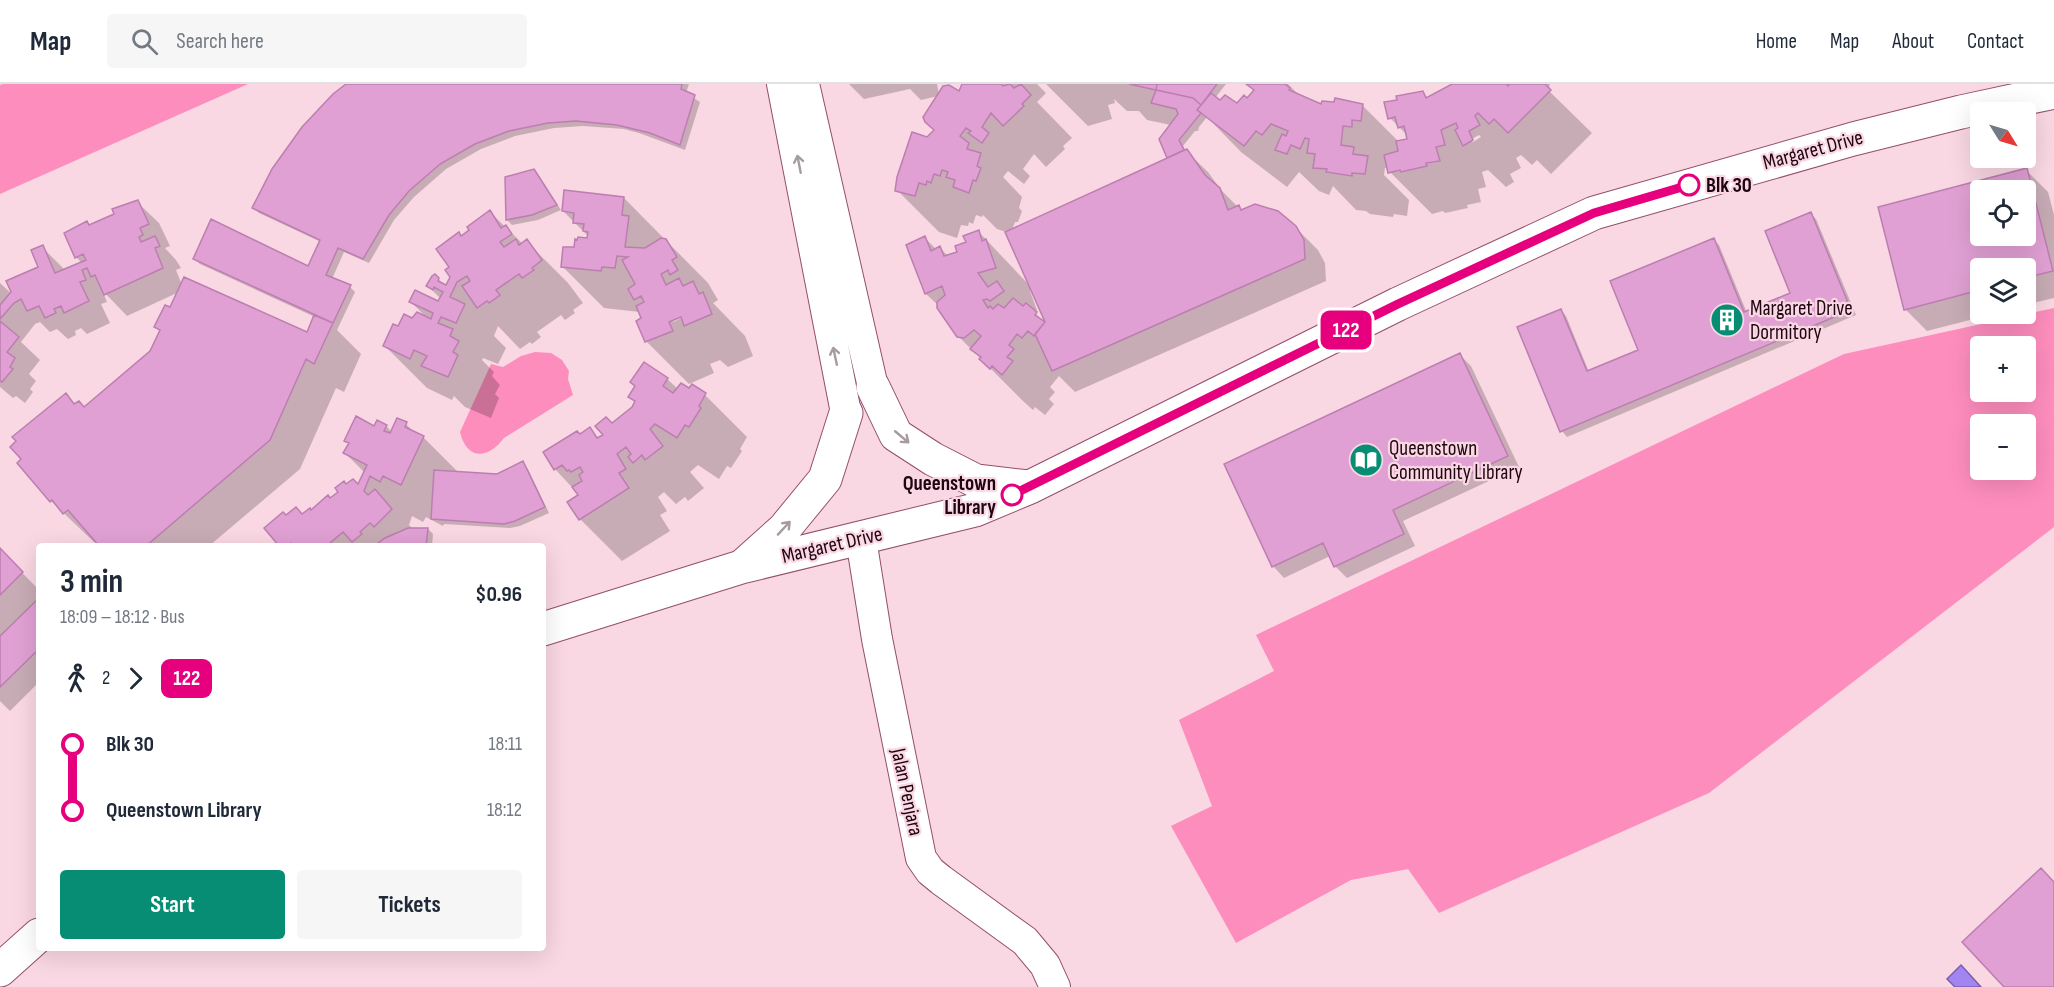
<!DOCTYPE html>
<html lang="en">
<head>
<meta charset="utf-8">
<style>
  :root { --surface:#fff; --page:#f6f6f7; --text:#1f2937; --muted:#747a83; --line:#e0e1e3; --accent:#078d74 }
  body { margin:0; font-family:"Sofia Sans Condensed",sans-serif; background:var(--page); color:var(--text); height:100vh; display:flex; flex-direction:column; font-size:22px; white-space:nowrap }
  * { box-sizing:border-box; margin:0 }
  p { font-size:20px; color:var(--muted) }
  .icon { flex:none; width:33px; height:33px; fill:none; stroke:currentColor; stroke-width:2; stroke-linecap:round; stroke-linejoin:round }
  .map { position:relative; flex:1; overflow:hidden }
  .side { position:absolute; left:36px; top:459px; width:510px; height:408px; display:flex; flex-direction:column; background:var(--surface); border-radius:6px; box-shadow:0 6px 24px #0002 }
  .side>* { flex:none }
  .badge { padding:0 12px; border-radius:9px; font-size:21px; line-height:39px }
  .needle { width:39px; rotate:127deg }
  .controls { position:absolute; left:1970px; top:18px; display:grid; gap:12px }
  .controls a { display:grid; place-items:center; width:66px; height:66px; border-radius:6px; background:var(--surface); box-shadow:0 6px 24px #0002; font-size:30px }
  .map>.badge { position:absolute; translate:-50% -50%; box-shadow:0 0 0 3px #fff }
  .legs { display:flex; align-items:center; gap:9px; height:66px; padding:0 24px; font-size:20px }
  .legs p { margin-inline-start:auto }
  .summary { display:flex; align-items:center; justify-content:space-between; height:102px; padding:0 24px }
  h1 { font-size:33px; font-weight:700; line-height:45px }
  .action { display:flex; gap:12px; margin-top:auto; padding:12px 24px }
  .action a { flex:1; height:69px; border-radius:6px; background:var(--accent); color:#fff; font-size:24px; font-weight:700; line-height:69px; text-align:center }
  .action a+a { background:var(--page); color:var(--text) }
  ul { padding:0 24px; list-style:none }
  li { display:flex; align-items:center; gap:21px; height:66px; font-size:22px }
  li i { display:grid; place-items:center; width:9px; height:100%; margin:0 8px; background:currentColor }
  li i::after { content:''; width:15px; height:15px; margin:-8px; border:4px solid; border-radius:50%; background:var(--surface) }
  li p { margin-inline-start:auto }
  li:first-child i { background:linear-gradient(#0000 50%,currentColor 0) }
  li:last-child i { background:linear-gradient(currentColor 50%,#0000 0) }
  header { display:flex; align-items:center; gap:36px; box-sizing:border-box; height:84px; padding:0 30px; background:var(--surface); border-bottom:2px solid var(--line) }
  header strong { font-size:28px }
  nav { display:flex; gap:33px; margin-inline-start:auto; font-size:21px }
  .search { width:420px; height:54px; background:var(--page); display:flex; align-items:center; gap:15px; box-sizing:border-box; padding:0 21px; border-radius:6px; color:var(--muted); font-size:22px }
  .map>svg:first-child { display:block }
  .green { fill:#fd8dbd; fill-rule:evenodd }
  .water { fill:#a285f1; stroke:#7b5fae; stroke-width:1.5 }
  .shadow { fill:#0003; fill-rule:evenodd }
  .building { fill:#e0a0d3; stroke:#bc7eb0; stroke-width:1.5; fill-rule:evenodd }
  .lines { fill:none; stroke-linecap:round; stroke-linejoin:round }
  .street-casing { stroke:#944e6d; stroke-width:32 }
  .secondary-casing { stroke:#944e6d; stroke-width:35 }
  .street { stroke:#fff; stroke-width:30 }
  .secondary { stroke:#fff; stroke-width:33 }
  .oneway { stroke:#a59ba0 }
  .line-1-casing { stroke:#fff; stroke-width:14 }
  .line-1 { stroke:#e6007e; stroke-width:9 }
  .stop-1-dot { fill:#fff; stroke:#e6007e; stroke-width:3 }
  .labels { text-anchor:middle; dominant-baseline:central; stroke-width:4.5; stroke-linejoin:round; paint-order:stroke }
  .street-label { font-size:21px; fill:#1f0511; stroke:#f9d7e3 }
  .stop-label { font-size:21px; font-weight:bold; fill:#1f0511; stroke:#f9d7e3; text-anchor:start }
  .poi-label { font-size:21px; fill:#1f0511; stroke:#f9d7e3; text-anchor:start }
</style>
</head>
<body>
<header>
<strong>Map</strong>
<div class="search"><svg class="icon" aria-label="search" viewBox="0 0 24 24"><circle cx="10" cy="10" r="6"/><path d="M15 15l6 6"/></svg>Search here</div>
<nav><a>Home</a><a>Map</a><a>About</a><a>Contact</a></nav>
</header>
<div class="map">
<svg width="2054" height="903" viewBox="0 0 2054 903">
  <rect width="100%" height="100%" fill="#f9d7e3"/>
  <!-- green -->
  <path class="green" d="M3,0H248L0,110V1Z
    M2054,224V443L1709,709L1439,829L1408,785L1351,796L1236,859L1171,742L1212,722L1179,636L1274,587L1256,551L1844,270ZM1980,262H2025V308H1980ZM1980,340H2025V386H1980Z
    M535,268L551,269L562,276L569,287L568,295L573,311L504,354C488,375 467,377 460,348L491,280L503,283L521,272Z"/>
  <!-- water -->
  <path class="water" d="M1961,881L1981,903H1955L1947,895Z"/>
  <!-- shadow -->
  <path class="shadow" d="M349,0H689L686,9L700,18L685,66L639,49L624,45L583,42L554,44L515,52L481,65L446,85L414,113L394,136L369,179L344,168L332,195L350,203L355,208L337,246L361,270L344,308L336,304L300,385L209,462H101L96,456L94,458L51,417L66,311L75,321L84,324L151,268L161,248L156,243L171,225L179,208L127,232L102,206L107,218L101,220L110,239L87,250L81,244L75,247L76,251L68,255L57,245L50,248L40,238L35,240L21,258L40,276L29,290L36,297L30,305L33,308L25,319L16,312L13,314L0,303V199L15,213L40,184L42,163L65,186L82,179L76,173L87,138L90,142L115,130L137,118L159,139L170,162L165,164L176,176L181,184L176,186L182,201L307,250L315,233L200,180L194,175L308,184L321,158L259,129L253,124Z
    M849,0H937L939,11L960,9L964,0H1037L1046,9L1037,18L1072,54L1063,62L1065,65L1046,83L1034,70L1023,85L1030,92L1024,100L1008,87L1003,93L1022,113L1019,124L1022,127L1018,138H1015L1012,146L1169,74L1168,73L1171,41L1147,36L1139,27H1127L1114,15L1115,19L1108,21L1112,35L1088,42L1046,0H1226L1215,14L1221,18L1237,22L1248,16L1255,7L1248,0H1288L1300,12L1322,22L1362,21L1399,58L1409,56L1408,52L1390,34L1423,9L1428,14L1456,0H1550L1548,6L1592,49L1551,90L1537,76L1532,81L1521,71L1516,74L1521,84L1510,90L1514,98L1506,103L1488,86L1482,88L1486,103L1478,105L1481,118L1467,121L1468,124L1445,129L1443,127L1432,130L1390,88L1389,84H1385L1384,91L1409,116L1407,132L1394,130L1393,133L1370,130L1366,127L1356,126L1333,102L1329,111L1319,107L1299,88L1287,103L1241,68L1207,33L1199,43L1198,47H1195L1183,62L1186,67L1208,88L1221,106L1238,123L1243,127L1295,143L1318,166L1325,179L1326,197L1075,308L1059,292L1050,303L1055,308L1049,315L1054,320L1045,331L1035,323L1033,326L1023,317L958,252L939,222L926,210L925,154L937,166L940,164L948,172L959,169L978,147L1030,202L1006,148L997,145L983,131L982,133L976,131L973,140L969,138L968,142L961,141L957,154L939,148L897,106L928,55L935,47L938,12L921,16L910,5L864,15ZM1479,51L1481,53L1473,58L1470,56ZM1032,206L1048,242L1033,227L1037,226L1030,207Z
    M534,86L539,92L561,126L538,136L512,141L507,136L506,94Z
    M2026,86L2048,108L2054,131V214L2025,221V184H1980V230H1993L1927,247L1905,225L1880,124ZM1980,106H2025V152H1980Z
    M624,114L708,199L718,216L713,219L745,252L753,272L728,283L720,276L710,280L714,289L689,300L647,258L638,237L643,235L640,228L604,224L562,182L576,165L591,155L563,127ZM688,231L673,238V234Z
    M490,128L523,160L526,157L568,199L583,219L573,226L575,229L565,236L561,231L537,248L541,253L532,260L530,258L520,265L498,242L494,252L506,264L498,280L483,274L482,276L494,288L492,292L500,301L495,310L499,314L491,334L465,323L454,312L452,316L427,304L385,262L399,244L412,236L428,235L411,218L439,219L441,215L428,202L435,192L447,203L451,193V183L462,153Z
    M1810,129L1816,135L1856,231L1567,353L1562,347L1561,226L1566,232L1589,288L1640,266L1713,155L1719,161L1747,229L1792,209Z
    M1460,271L1471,282L1519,383L1403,437L1415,462L1347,494L1335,482L1330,472L1284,494L1273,482Z
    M667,295L678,305L705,311L747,353L740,365L742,367L731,384L727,382L719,395L698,381L690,388L704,404L688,417L685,413L676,420L664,408L658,413L667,427L660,431L670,447L622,477L580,435V412L555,385L545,369L590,345L599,355L633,324L636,319L630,313Z
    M406,340L416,350L423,353L459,389L497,391L523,379L528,385L549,429L520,442L510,444L444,440L443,442L426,433L423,438L412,432L409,441L413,445H428L433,450L432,462H281L286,433L303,432L330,416L347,402H359L365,389L345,369L350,360L346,357L375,344L386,342L392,348Z
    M0,466L39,506V598L10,627L0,617Z"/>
  <!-- building -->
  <path class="building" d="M346,0H682L681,5L695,11L680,61L650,49L617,41L576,37L548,39L509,47L475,60L440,80L409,107L389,131L363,175L338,164L326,191L351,201L333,239L193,175L211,135L308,182L320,156L252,124L272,85L302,43L333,10Z
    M962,0H1001L1003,2L1010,0L1014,4L1021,0L1031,11L1022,20L1024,22L1003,42L991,29L982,43L989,49L982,59L968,49L971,47L966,44L960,52L969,59L967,65L981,69L977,82L981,84L976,97L973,96L969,109L953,103L955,96L946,93L948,88L942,86L940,92L934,90L931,99L927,97L926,101L919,99L915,112L895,107L897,93L912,48L927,53L934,46L925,38L923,33L943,2L949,1L959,7Z
    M1129,0H1157L1156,6Z
    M1157,0H1217L1201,21L1193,14L1156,6Z
    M1246,0H1285L1290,4L1289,6L1321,20L1322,17L1334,18L1335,14L1363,20L1361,37L1352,36V43L1343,42L1341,61L1354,63L1353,70L1368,72L1365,90L1352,89V92L1326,88L1327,85L1313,84L1315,70L1307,69L1309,55L1305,54L1300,65L1291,61L1287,70L1275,66L1282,50L1286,52L1288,47L1271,40L1262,51L1256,47L1244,62L1197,26L1211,9L1220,16L1225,11L1237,19L1244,11L1247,14L1254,6Z
    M1452,0H1507L1508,2L1510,0H1545L1551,6L1508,49L1494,35L1489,40L1478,29L1475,32L1480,41L1469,47L1473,56L1463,62L1455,46L1458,44L1456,39L1441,46L1445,61L1436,63L1440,77L1426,79L1427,82L1401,88L1400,86L1388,89L1384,71L1398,67L1396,57L1407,55L1404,42L1398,44L1395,33L1388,35L1384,18L1397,16L1396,12L1423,7L1426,14Z
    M1156,6L1193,14L1201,21L1197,26L1201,29L1179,56L1184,66L1167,74L1159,55L1178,30L1176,25L1151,19Z
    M1187,65L1205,91L1220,104L1228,126L1239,121L1241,126L1255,120L1278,127L1296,142L1304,156L1305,175L1052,287L1035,250L1045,238L1005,148Z
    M2027,84L2053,187L2025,194V184H1980V206L1904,226L1878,123ZM1980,106H2025V152H1980Z
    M534,85L557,121L532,131L506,136L505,93Z
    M564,106L624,113L622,131L629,132L625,163L645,164L661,154L666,155L677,173L672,176L678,186L670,191L668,186L661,190L666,201L679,194L683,202L693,197L699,210L703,208L712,230L684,242L681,233L669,238L673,247L645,258L636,237L641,234L636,222L644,218L641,212L634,216L628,205L635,200L622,176L628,173L617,172L615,184L602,183L601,187L561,183L563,163H574L575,155L577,156L578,153L587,154L588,148L583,147L584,140L573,139L574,129L562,127Z
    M138,116L149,140L140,144L143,151L139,153L141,158L155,152L160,162L155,164L163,184L104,211L95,191L91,193L87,184L82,186L86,196L80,198L89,217L64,229L61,222L54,225L56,229L45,234L39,222L27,227L21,215L14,219L0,235V221L11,208L6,197L38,183L31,166L43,161L55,189L86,176L83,170L75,174L64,149L87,137L89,141L114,130L112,125Z
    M490,126L501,144L506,141L512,150L500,158L504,163L516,155L519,161L527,155L542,176L532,184L534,186L522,194L519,190L496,206L500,211L489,219L487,217L477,224L462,202L470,197L467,192L457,198L450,213L465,220L456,239L441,233L438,239L453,245L450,252L459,257L453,268L458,271L448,293L421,282L427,272L414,266L410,275L383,262L393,240L398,242L404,230L412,234L417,228L431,235L433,229L409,218L415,206L438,217L443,208L434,203L433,206L426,202L432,192L435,190L439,194L438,197L446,201L450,193L445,186L449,183L436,165L459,148L461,152L469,146L467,143Z
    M1811,128L1851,226L1560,348L1517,243L1561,225L1587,287L1638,266L1610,197L1714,154L1744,228L1790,209L1765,147Z
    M979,146L982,157L986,155L996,184L978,189L988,203L997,197L1004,207L990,217L987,215L983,216L988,224L990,222L993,225L998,220L1004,224L1013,214L1023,222L1026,219L1037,228L1035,231L1045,238L1034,252L1028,247L1022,254L1017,250L1009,261L1014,265L1007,273L1013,277L1002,291L992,282L990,285L979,275L981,273L970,265L981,252L974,246L964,254L957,253L937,224V218L945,211L942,202L925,210L906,161L925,152L931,167L940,162L944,172L957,168L955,162L966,158L963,152Z
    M184,193L307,248L314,231L333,239L314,280L306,275L270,356L146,462H99L68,426L63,430L52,416L50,418L17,379L21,375L10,363L16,357L12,353L66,309L74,320L79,317L84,323L150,267L160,246L154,243L165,221L170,223Z
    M0,237L19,253L7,268L15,274L10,283L13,285L2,298L0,297Z
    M1460,269L1508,372L1393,426L1404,450L1334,483L1323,459L1272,483L1224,380Z
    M644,278L668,294L663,302L673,309L681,299L689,304L692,300L706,309L699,322L701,324L689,343L685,341L677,354L655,340L650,345L663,362L645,376L642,371L633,379L628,373L631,370L626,363L617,370L626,385L619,389L629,404L579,436L567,418L578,411L572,403L582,397L579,391L583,388L580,383L571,388L569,386L567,387L562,381L554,386L543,368L577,347L580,350L590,343L597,354L603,351L595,342L606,333L612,339L632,323L635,317L628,313L635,302L630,298Z
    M356,332L374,342L377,336L387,341L384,347L390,349L397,334L407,338L405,343L424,352L401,401L383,392L380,398L370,392L364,407L368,411L375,405L392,425L374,443L370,439L360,448L362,450L352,458L343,448L329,460L330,462H293L291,459L287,462H279L264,444L283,428L286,431L296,423L302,430L310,424L311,426L328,411L330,414L338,408L335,404L344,397L346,400L353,395L358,400L367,381L343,369L349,359L344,357Z
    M523,377L545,423L515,437L504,440L431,435L434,386L497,390Z
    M408,444H428L426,462H374L385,454Z
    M0,464L23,488L0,511Z
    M39,514V565L0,603V552Z
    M2041,784L2054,798V903H2004L1962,858Z"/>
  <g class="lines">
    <defs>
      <path id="street" d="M782,0L846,329
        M804,0L873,303
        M861,455L877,555L921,774L930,787L941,796L1025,857L1045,881L1055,903"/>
      <path id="secondary" d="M873,303L896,351L933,375L976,397L1028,403
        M745,480L784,445L825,395L846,329
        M543,545L741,483L975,426L1030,403L1398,220L1594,129L1853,55L1961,28L2054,8
        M0,886L39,851"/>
    </defs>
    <!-- street casing -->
    <use href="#street" class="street-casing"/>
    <!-- secondary casing -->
    <use href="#secondary" class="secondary-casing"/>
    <!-- street -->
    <use href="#street" class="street"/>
    <!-- secondary -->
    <use href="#secondary" class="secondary"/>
  </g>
  <!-- one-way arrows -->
  <defs><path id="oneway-shaft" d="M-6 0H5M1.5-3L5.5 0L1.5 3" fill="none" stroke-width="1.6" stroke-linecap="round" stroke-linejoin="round" transform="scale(1.5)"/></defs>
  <g class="oneway">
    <use href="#oneway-shaft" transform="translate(799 80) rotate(-101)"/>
    <use href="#oneway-shaft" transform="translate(835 272) rotate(-102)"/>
    <use href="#oneway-shaft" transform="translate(902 353) rotate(40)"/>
    <use href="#oneway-shaft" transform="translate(784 444) rotate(-47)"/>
  </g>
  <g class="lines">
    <defs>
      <path id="line-1" d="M1012,411L1398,220L1594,129L1689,101"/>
    </defs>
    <!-- line-1 casing -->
    <use href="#line-1" class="line-1-casing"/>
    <!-- line-1 -->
    <use href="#line-1" class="line-1"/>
  </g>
  <!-- icons -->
  <defs>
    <symbol id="building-disc" viewBox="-11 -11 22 22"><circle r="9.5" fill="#078d74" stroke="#f9d7e3"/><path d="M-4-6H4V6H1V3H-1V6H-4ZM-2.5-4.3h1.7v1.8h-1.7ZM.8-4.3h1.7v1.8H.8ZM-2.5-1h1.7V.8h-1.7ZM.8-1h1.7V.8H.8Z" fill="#fff"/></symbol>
    <symbol id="library-disc" viewBox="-11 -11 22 22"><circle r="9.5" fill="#078d74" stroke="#f9d7e3"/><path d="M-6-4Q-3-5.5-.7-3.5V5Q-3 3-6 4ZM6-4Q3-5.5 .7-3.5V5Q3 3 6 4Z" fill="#fff"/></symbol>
  </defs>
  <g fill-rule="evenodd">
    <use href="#building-disc" x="1708" y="217" width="38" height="38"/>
    <use href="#library-disc" x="1347" y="357" width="38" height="38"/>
  </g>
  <!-- markers -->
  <g class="stop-1-dot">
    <circle cx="1689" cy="101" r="10"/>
    <circle cx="1012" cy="411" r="10"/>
  </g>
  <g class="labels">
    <!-- street labels -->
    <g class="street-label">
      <text transform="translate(1813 66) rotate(-15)">Margaret Drive</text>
      <text transform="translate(832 461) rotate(-13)">Margaret Drive</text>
      <text transform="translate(907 708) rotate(78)">Jalan Penjara</text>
    </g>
    <!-- stop labels -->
    <g class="stop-label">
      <text x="1706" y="101">Blk 30</text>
      <text x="996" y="399" text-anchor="end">Queenstown<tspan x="996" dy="24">Library</tspan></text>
    </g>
    <!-- poi labels -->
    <g class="poi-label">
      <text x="1750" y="224">Margaret Drive<tspan x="1750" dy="24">Dormitory</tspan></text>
      <text x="1389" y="364">Queenstown<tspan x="1389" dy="24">Community Library</tspan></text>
    </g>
  </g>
</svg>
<div class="controls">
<a><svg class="needle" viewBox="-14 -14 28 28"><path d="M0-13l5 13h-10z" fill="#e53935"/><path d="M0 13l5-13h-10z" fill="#747a83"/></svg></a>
<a><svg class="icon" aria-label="locate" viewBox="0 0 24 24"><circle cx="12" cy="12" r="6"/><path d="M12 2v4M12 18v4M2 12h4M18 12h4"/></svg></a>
<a><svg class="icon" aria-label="layers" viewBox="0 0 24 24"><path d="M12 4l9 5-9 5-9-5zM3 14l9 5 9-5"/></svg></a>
<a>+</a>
<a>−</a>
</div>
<b class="badge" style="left:1346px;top:246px;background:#e6007e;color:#fff">122</b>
<section class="side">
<div class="summary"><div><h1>3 min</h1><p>18:09 – 18:12 · Bus</p></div><b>$0.96</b></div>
<div class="legs"><svg class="icon" aria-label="walk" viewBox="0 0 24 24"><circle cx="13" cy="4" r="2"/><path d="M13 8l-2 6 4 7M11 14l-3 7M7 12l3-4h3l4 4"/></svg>2<svg class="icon" aria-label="forward" viewBox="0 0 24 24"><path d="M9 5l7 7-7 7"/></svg><b class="badge" style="background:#e6007e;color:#fff">122</b></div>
<ul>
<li><i style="color:#e6007e"></i><b>Blk 30</b><p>18:11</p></li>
<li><i style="color:#e6007e"></i><b>Queenstown Library</b><p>18:12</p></li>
</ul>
<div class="action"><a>Start</a><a>Tickets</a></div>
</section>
</div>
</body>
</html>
